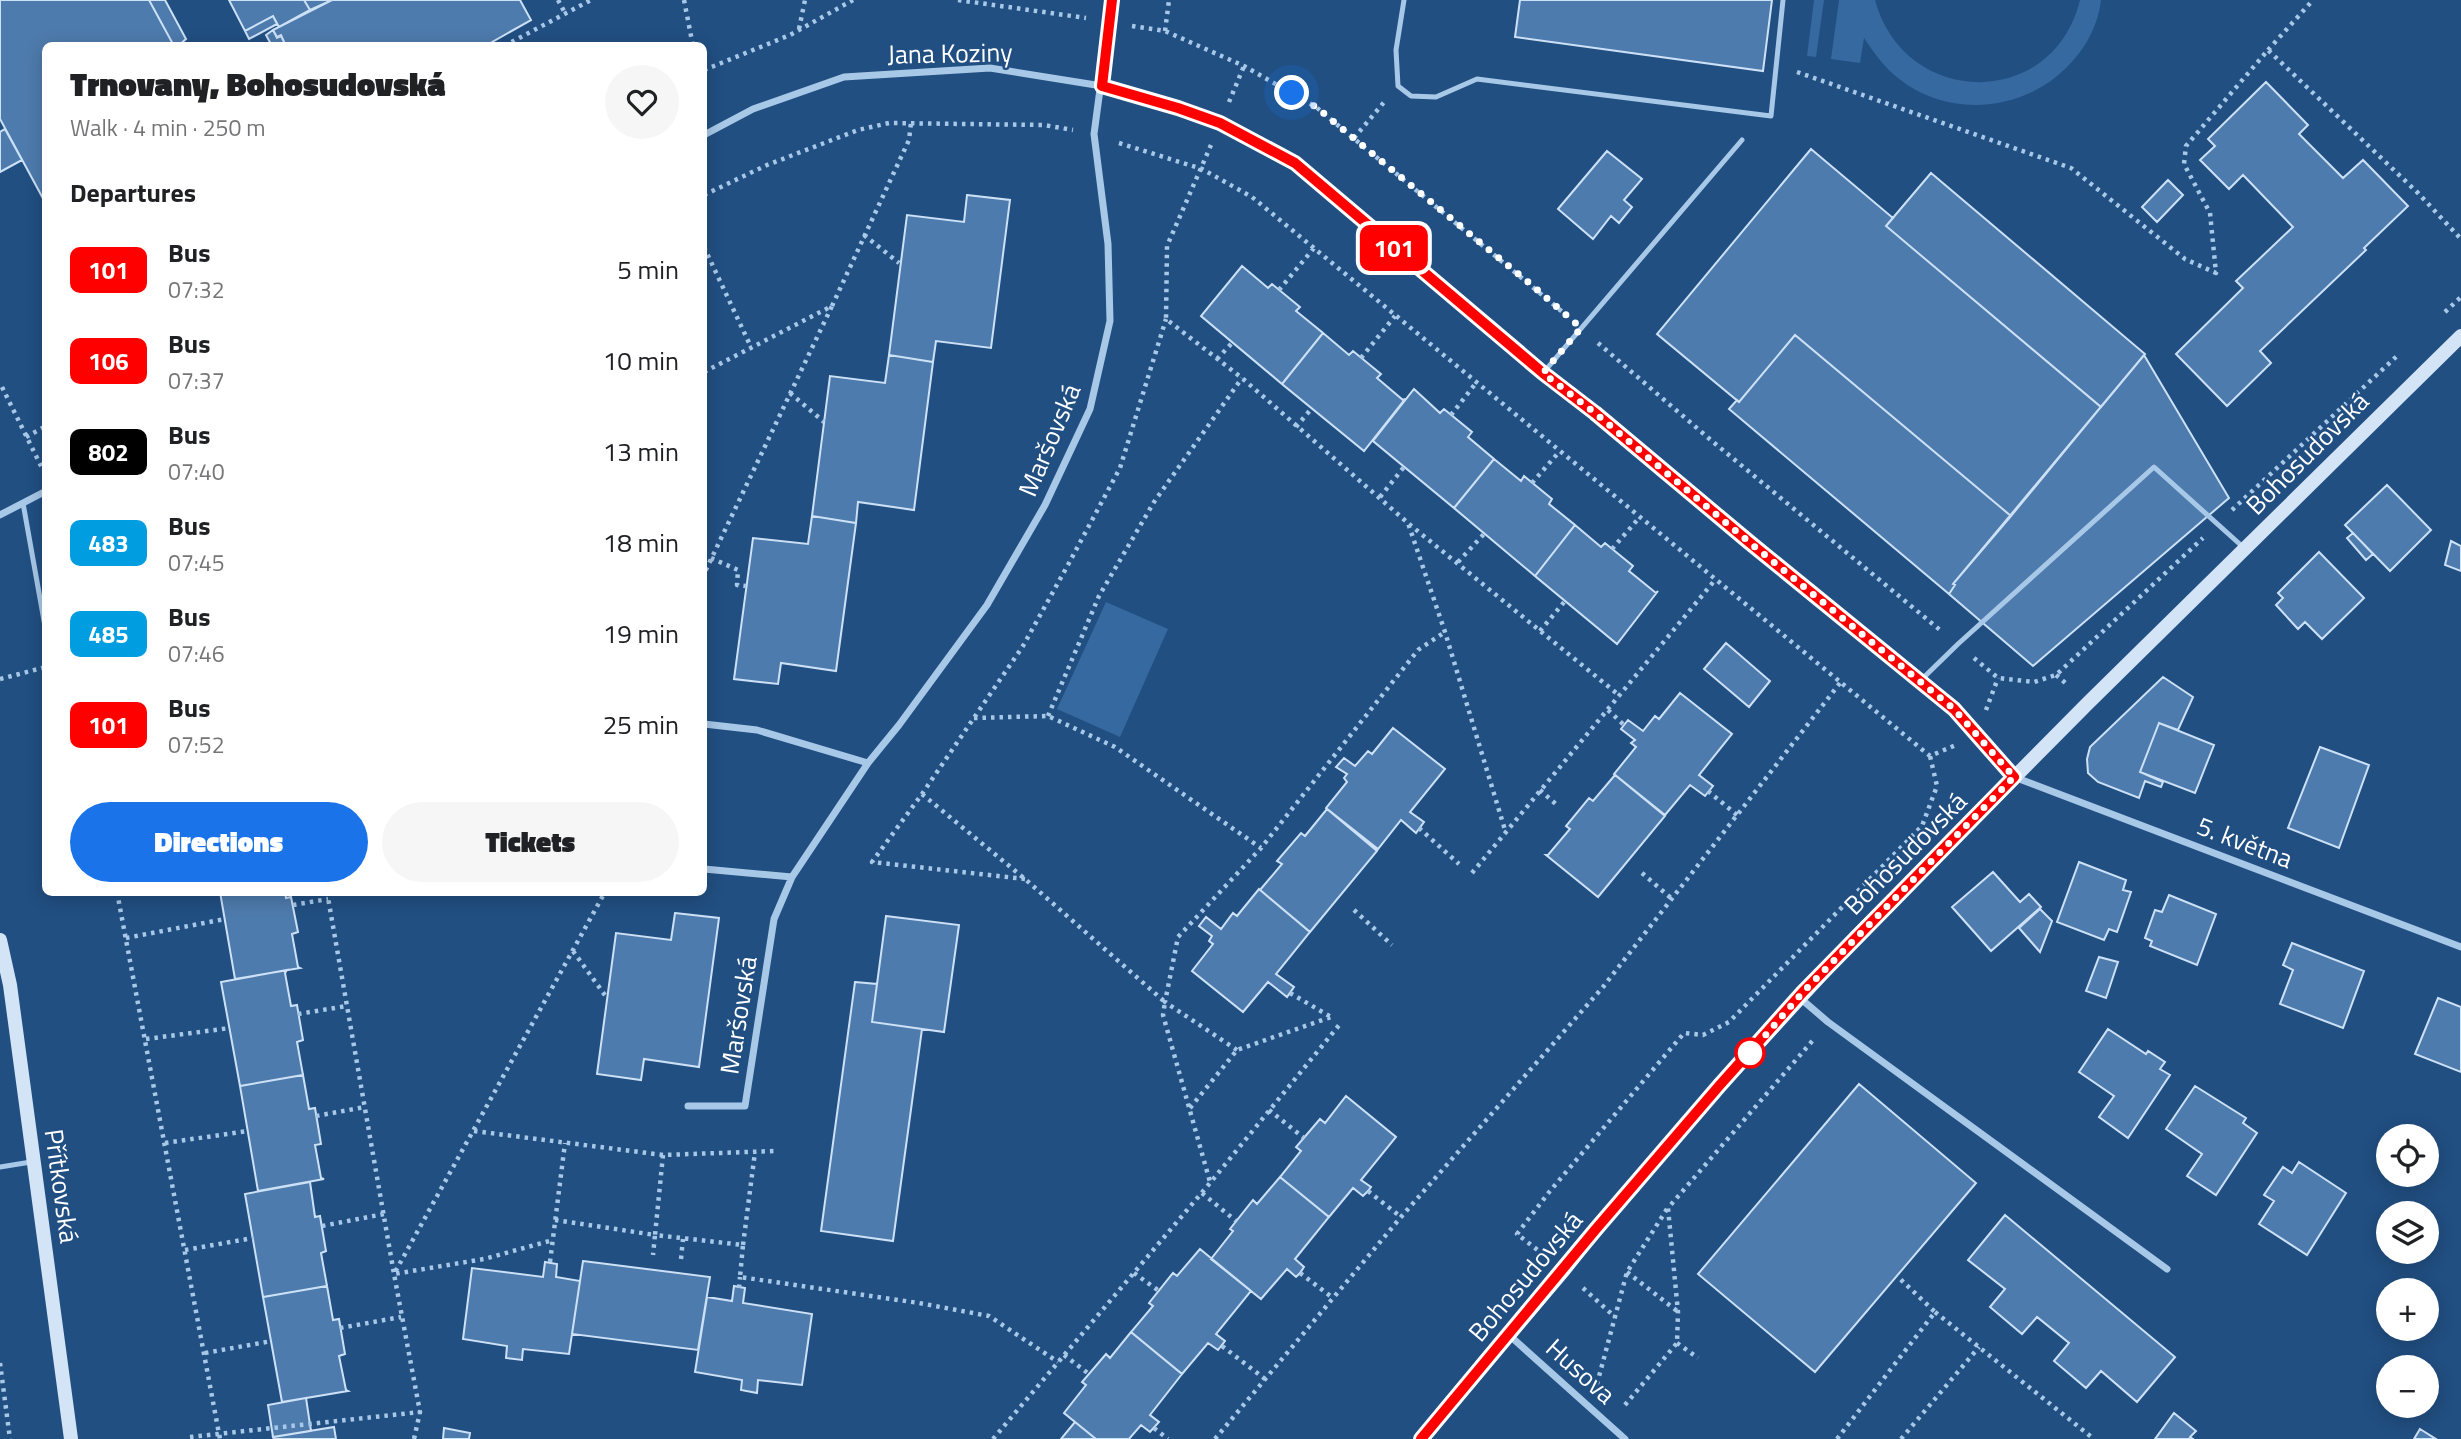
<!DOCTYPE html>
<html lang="en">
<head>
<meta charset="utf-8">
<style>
  :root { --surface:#fff; --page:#f6f6f6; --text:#202124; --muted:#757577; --accent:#1a73e8 }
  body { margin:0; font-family:"Titillium Web",sans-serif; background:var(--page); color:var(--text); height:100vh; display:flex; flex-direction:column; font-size:26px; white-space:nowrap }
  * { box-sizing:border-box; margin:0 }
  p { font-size:23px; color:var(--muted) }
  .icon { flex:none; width:38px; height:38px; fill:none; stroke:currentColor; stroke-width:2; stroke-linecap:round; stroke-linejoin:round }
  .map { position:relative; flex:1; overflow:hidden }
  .side { position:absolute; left:42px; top:42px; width:665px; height:854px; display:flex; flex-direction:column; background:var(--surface); border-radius:10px; box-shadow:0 4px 18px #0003 }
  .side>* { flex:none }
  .badge { padding:0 14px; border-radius:10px; font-size:24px; line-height:46px }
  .controls { position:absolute; left:2376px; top:1124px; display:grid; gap:14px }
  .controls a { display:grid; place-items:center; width:63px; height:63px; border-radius:50%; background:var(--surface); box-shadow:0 4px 18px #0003; font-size:35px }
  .you { position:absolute; width:35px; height:35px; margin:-18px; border:5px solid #fff; border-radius:50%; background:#1a73e8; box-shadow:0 0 0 10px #1a73e833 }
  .map>.badge { position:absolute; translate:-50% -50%; box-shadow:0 0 0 4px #fff }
  h2 { padding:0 28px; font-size:26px; line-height:63px }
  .round { display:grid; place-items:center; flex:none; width:74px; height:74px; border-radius:37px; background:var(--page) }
  .head { display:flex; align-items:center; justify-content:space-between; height:119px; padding:0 28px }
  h1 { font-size:33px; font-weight:800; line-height:52px }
  .button { display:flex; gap:14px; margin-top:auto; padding:14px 28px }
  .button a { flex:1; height:80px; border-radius:42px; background:var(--accent); color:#fff; font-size:28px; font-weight:800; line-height:80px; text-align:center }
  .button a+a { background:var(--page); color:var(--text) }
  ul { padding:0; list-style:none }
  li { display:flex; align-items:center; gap:21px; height:91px; padding:0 28px }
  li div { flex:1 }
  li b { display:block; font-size:26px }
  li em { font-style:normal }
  li .badge { min-width:77px; font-weight:700; text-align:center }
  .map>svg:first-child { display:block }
  .green { fill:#3569a0 }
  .building { fill:#4e7bad; stroke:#cce1f6; stroke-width:2 }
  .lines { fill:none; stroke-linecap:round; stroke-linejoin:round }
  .path { stroke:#a8c8e8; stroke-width:4.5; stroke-dasharray:3.5 5; stroke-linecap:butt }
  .lane { stroke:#a8c8e8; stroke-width:5 }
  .street { stroke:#a8c8e8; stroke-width:7 }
  .secondary { stroke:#d3e4f7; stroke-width:14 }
  .line-casing { stroke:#fff; stroke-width:16 }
  .line { stroke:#f00; stroke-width:10 }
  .walk { stroke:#fff; stroke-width:7; stroke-dasharray:0 12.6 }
  .stop-dot { fill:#fff; stroke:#f00; stroke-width:3.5 }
  .labels { text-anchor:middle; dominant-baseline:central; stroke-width:5; stroke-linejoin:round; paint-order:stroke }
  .street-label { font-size:26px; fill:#fff; stroke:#214f82 }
</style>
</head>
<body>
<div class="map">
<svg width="2461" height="1439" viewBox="0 0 2461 1439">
  <rect width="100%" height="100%" fill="#214f82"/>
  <!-- green -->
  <path class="green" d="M1814,0H1824L1816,57L1807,56Z
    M1839,0H1875C1904,108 2053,111 2080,0H2101C2098,27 2084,51 2065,69C2021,112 1947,118 1898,78C1884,67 1874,53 1864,38L1860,63L1831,59Z
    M1106,602L1168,629L1120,737L1057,709Z"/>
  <!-- building -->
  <path class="building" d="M0,0H149L174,46H46V204L0,119Z
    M149,0H165L186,39L178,46H174Z
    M229,0H304L310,10L279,27L273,16L245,31Z
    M304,0H332L310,10Z
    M332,0H520L531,20L485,46H286L281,35L277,37L273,30Z
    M1520,0H1772L1763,71L1515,37Z
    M273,16L277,24L249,39L245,31Z
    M273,30L277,38L281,36L286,46H272L266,35Z
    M2266,82L2308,125L2299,134L2343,178L2363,160L2408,206L2364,248L2366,250L2260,351L2271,363L2227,406L2176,354L2243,288L2236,281L2293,227L2243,175L2229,189L2200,160L2215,146L2208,139Z
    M5,129L22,160L0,172V132Z
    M1811,149L1893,218L1886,226L2101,407L2011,516L1795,335L1739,402L1657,334Z
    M1607,151L1642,179L1624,200L1632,207L1619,223L1611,216L1593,239L1558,209Z
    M1931,173L2145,354L2101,407L1886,226Z
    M2168,180L2183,195L2157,222L2142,207Z
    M967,195L1010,200L991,348L936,341L933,362L889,355L907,215L964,222Z
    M1242,266L1268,288L1272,284L1300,307L1296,311L1323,333L1282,384L1201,316Z
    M1323,333L1349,355L1353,351L1381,374L1377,378L1403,400L1405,399L1364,451L1282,384Z
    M1795,335L2011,516L1953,584L1955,585L1949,594L1729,409L1737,400L1739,402Z
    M889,355L933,362L914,510L858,502L856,523L812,516L830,376L885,383Z
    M2144,355L2229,498L2033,666L1949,594L1955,585L1953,584Z
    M1414,389L1440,413L1444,409L1472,432L1468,437L1494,459L1454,508L1373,441Z
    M1494,459L1521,481L1524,476L1552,499L1549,504L1575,525L1535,576L1454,508Z
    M2387,485L2431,530L2390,571L2345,525Z
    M812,516L856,523L836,671L781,663L778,684L734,679L753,538L808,544Z
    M1575,525L1601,547L1605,543L1633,566L1629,571L1656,593L1658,591L1617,644L1535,576Z
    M2353,533L2373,554L2366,560L2347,538Z
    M2451,541L2461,546V571L2445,565Z
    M2319,552L2364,598L2322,639L2305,622L2298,629L2276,605L2283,598L2278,593Z
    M1726,643L1770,681L1749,707L1704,669Z
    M2163,677L2193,697L2178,730L2159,723L2140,772L2163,782L2161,787L2145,781L2139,798L2098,782L2088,773L2087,759L2090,747Z
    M1680,693L1732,734L1699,775L1713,786L1705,796L1690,785L1665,815L1614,774L1636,747L1631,743L1635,740L1621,729L1624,725L1628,720L1643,731L1655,716L1659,719Z
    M2159,723L2214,745L2195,793L2140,772Z
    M1393,728L1445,769L1410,812L1424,822L1416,833L1401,820L1378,849L1326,808L1347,782L1344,778L1347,774L1336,767L1344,758L1355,766L1368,751L1372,754Z
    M2320,747L2369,765L2339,848L2288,828Z
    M1615,775L1665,816L1598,897L1546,855H1548L1570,829L1566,826L1589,798L1593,801Z
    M1327,809L1377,851L1310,932L1260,890L1282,864L1277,861L1301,833L1305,836Z
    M2079,862L2126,880L2123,890L2131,892L2117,932L2109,929L2104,940L2057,922Z
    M1993,872L2020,902L2029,894L2041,907L1991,951L1952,907Z
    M1259,889L1310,932L1276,974L1294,987L1287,997L1268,982L1243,1012L1192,971L1213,944L1209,941L1212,936L1199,926L1206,917L1221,929L1233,913L1237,916Z
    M220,892H285L286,898L291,897L298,932L292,934L298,967L300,968L235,979Z
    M2169,895L2216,914L2197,965L2150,946L2152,941L2145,938L2155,910L2162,912Z
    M2040,909L2052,921L2040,952L2019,928Z
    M675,913L719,918L699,1067L644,1059L641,1080L597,1074L616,933L671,940Z
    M886,916L959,925L944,1032L872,1022Z
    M2292,943L2364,971L2343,1028L2280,1004L2293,970L2283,965Z
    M2099,957L2118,962L2106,998L2086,991Z
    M287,970L285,973L291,1006L297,1005L303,1040L297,1042L303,1075L240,1086L221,982Z
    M855,982L877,984L872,1022L922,1029L893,1241L821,1231Z
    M2438,998L2461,1007V1072L2415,1054Z
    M2108,1029L2146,1054L2148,1051L2165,1062L2160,1069L2170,1075L2128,1138L2099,1117L2114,1096L2079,1072Z
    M303,1075L309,1109L315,1108L321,1144L315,1145L321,1178L324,1179L258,1191L240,1086Z
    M1859,1084L1976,1183L1815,1372L1698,1274Z
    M2195,1086L2246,1118L2243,1123L2257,1133L2216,1195L2187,1176L2202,1154L2166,1129Z
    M1346,1096L1396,1137L1361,1180L1371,1187L1368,1191L1363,1196L1353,1188L1329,1217L1280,1177L1301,1151L1296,1147L1320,1119L1325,1123Z
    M2299,1162L2346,1193L2307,1255L2259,1224L2274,1201L2264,1195L2283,1167L2292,1173Z
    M1280,1177L1329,1217L1295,1259L1304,1267L1300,1273L1296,1277L1287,1269L1261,1299L1211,1259L1233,1231L1230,1229L1253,1200L1257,1204Z
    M310,1182L315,1217L320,1216L326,1251L321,1253L327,1286L263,1297L245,1194Z
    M2005,1215L2175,1357L2137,1402L2101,1371L2086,1388L2054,1361L2069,1343L2037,1317L2022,1334L1990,1307L2005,1289L1968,1260Z
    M1200,1249L1251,1291L1216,1334L1225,1341L1218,1350L1208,1343L1182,1374L1131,1332L1153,1306L1149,1303L1173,1273L1177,1276Z
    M583,1261L710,1277L698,1350L572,1334Z
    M545,1262L557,1264L556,1277L580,1281L569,1354L523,1349L522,1360L506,1358L507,1346L463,1339L472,1268L543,1277Z
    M327,1286L333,1320L339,1319L345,1354L339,1356L346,1390L348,1391L282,1402L263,1297Z
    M734,1286L745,1288L743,1303L812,1314L802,1385L758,1380L757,1393L741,1390L742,1380L695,1372L707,1297L732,1301Z
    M1131,1332L1182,1374L1150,1415L1159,1422L1150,1432L1141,1425L1129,1439H1096L1064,1413L1086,1385L1082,1382L1106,1354L1110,1358Z
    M306,1398L311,1431L273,1437L268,1405Z
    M2174,1413L2196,1431L2190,1437L2193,1439H2155Z
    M1075,1422L1096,1439H1061Z
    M334,1427L336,1439H274L273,1437Z
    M444,1428L470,1433L469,1439H443Z
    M2420,1429L2436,1439H2414Z"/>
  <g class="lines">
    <!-- path -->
    <path class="path" d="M558,0L565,13
      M684,0L693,46
      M958,0L1086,18
      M1132,26L1165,31L1244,66L1316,107L1565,314
      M799,29L805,0
      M1165,31L1169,0
      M504,46L591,0
      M2268,50L2313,0
      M704,70L790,35L853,0
      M1797,72L2071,168L2185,259L2216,273L2210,213L2184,164L2186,146L2268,50L2418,193L2461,239
      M1229,102L1244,66
      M1354,138L1385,101
      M1119,143L1202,169L1252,197L1930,756L1956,745
      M1211,145L1167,246L1166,319L1242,378L1408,523L1445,632L1505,830
      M704,195L767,165L858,130L889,123L1044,125L1073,130
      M864,235L899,263
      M704,247L751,347
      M1279,290L1314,248
      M832,306L909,140L911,123
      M2445,312L2461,297
      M1598,343L1712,441L1940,630
      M1361,358L1395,316
      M1217,359L1233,342
      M704,372L832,306L704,574
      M2,387L42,468
      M790,393L824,422
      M1451,415L1476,383
      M1296,427L1312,408
      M26,437L46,426
      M1532,483L1559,452
      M1380,497L1404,467
      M2232,510L2397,356
      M1409,524L1620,696
      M1612,549L1639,518
      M711,558L738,570L737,585L746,586
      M1458,562L1484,534
      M1540,631L1565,601
      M1974,658L1998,678L2034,682L2056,675L2203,538
      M2056,675L2069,686
      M0,679L46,667
      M1608,710L1624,725
      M1986,710L1998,678
      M1048,716L1099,596L1154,502L1242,378
      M974,718L1048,716L1115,747L1261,848
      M1540,790L1558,806
      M1708,791L1737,815
      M922,794L1025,879L1165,1002L1163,1015L1210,1182
      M1419,828L1459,864
      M1472,873L1715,580
      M1642,873L1672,899
      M1025,879L872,862L922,794L1023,646L1069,563L1120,468L1166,319
      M117,892L220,1439
      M327,892L394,1274L605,892
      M293,905L328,899
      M1354,910L1392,945
      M126,938L225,919
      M573,951L607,998
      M1290,993L1331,1017
      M298,1014L347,1006
      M146,1039L230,1028
      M1237,1050L1165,1002L1178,937L1261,848L1418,650L1445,632
      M1190,1108L1237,1050L1331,1017
      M1269,1110L1304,1138
      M316,1116L365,1107
      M474,1131L663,1155L775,1151
      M165,1143L248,1131
      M663,1155L655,1235L743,1245L740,1277L919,1303L989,1316L1058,1362
      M1368,1191L1401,1217
      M1202,1193L1236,1221
      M555,1220L655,1235L653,1255
      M322,1226L384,1214
      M743,1245L755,1152
      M185,1250L253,1238
      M1544,1255L1517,1234L1550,1191L1684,1033L1703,1035L1729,1022L1922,826L1937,786L1930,756
      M681,1259L683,1239
      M550,1262L565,1143
      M1627,1272L1677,1311
      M1134,1273L1159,1291
      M1300,1273L1333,1298
      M739,1288L740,1277
      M1583,1288L1615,1317
      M1935,1312L2094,1439
      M340,1328L401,1317
      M1677,1343L1698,1358
      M1222,1346L1265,1379
      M205,1353L272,1341
      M1064,1355L1089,1374
      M0,1363L10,1439
      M1597,1384L1627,1272L1667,1209
      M1625,1405L1677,1343L1678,1312L1668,1208L1814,1039
      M1154,1428L1168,1439
      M190,1437L420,1412L394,1274L484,1259L553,1240
      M414,1439L420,1412
      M993,1439L1210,1183L1340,1024
      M1215,1439L1401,1217L1603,987L1840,683
      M1837,1439L1935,1312L1897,1276
      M1901,1439L1979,1347"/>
    <!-- lane -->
    <path class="lane" d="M1404,0L1396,50L1398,86L1411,96L1436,97L1477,79L1771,116L1783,0
      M1543,373L1742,140
      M23,503L46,632
      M1919,682L1958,644L2154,467L2243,547
      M0,1167L31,1162"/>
    <!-- street -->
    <path class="street" d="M704,135L753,109L844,77L990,68L1102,86L1178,108L1219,123L1295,164L1543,373L1595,413L1749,542L1953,709L2014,777L2461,947
      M0,515L46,491
      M704,724L757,730L868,763
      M704,869L792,877
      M1800,998L1828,1022L2167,1269
      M688,1106H745L774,919L792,877L868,763L899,725L987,605L1045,505L1090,409L1110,321L1108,244L1094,134L1112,0
      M1509,1335L1625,1439"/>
    <!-- secondary -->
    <path class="secondary" d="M0,940L10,985L71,1439
      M1421,1439L1564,1270L1596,1229L1719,1086L1856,937L2088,703L2461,336"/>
  </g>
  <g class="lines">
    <defs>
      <path id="line" d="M1112,0L1102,86L1178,108L1220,123L1295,163L1543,373L1595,413L1749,542L1954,709L2014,777L1803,992L1719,1086L1596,1229L1421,1439"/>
    </defs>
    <!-- line casing -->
    <use href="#line" class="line-casing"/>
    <!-- line -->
    <use href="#line" class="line"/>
    <!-- walk -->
    <path class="walk" d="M1292,93L1316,107L1533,286L1581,328L1543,373L1595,413L1749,542L1954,709L2014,777L1803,992L1750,1053"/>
  </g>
  <!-- markers -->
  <circle class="stop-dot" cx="1750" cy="1053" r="14"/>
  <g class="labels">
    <!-- street labels -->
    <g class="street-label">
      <text transform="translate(950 53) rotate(-1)">Jana Koziny</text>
      <text transform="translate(1049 440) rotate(-67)">Maršovská</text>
      <text transform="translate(2307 453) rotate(-45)">Bohosudovská</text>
      <text transform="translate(2245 842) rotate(21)">5. května</text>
      <text transform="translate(1905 853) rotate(-45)">Bohosudovská</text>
      <text transform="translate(738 1015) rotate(-81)">Maršovská</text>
      <text transform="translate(62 1186) rotate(82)">Přítkovská</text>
      <text transform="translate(1525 1276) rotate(-50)">Bohosudovská</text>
      <text transform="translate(1581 1371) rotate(42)">Husova</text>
    </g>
  </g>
</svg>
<div class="controls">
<a><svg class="icon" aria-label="locate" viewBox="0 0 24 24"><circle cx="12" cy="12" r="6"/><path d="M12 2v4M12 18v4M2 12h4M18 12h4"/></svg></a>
<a><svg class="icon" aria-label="layers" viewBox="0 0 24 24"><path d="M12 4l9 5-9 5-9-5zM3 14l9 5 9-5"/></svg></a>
<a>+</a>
<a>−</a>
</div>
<div class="you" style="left:1292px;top:93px"></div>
<b class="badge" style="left:1394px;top:248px;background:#f00;color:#fff">101</b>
<section class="side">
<div class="head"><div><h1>Trnovany, Bohosudovská</h1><p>Walk · 4 min · 250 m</p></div><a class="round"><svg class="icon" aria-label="heart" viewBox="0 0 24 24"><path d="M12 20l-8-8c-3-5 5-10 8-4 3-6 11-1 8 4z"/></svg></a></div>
<h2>Departures</h2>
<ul>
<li><span class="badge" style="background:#f00;color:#fff">101</span><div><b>Bus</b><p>07:32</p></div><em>5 min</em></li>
<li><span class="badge" style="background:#f00;color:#fff">106</span><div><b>Bus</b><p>07:37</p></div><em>10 min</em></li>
<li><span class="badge" style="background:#000;color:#fff">802</span><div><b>Bus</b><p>07:40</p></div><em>13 min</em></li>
<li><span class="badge" style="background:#009ee0;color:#fff">483</span><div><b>Bus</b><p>07:45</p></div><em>18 min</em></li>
<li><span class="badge" style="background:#009ee0;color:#fff">485</span><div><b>Bus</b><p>07:46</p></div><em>19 min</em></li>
<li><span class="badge" style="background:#f00;color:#fff">101</span><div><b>Bus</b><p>07:52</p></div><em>25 min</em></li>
</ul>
<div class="button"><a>Directions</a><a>Tickets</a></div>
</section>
</div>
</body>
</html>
